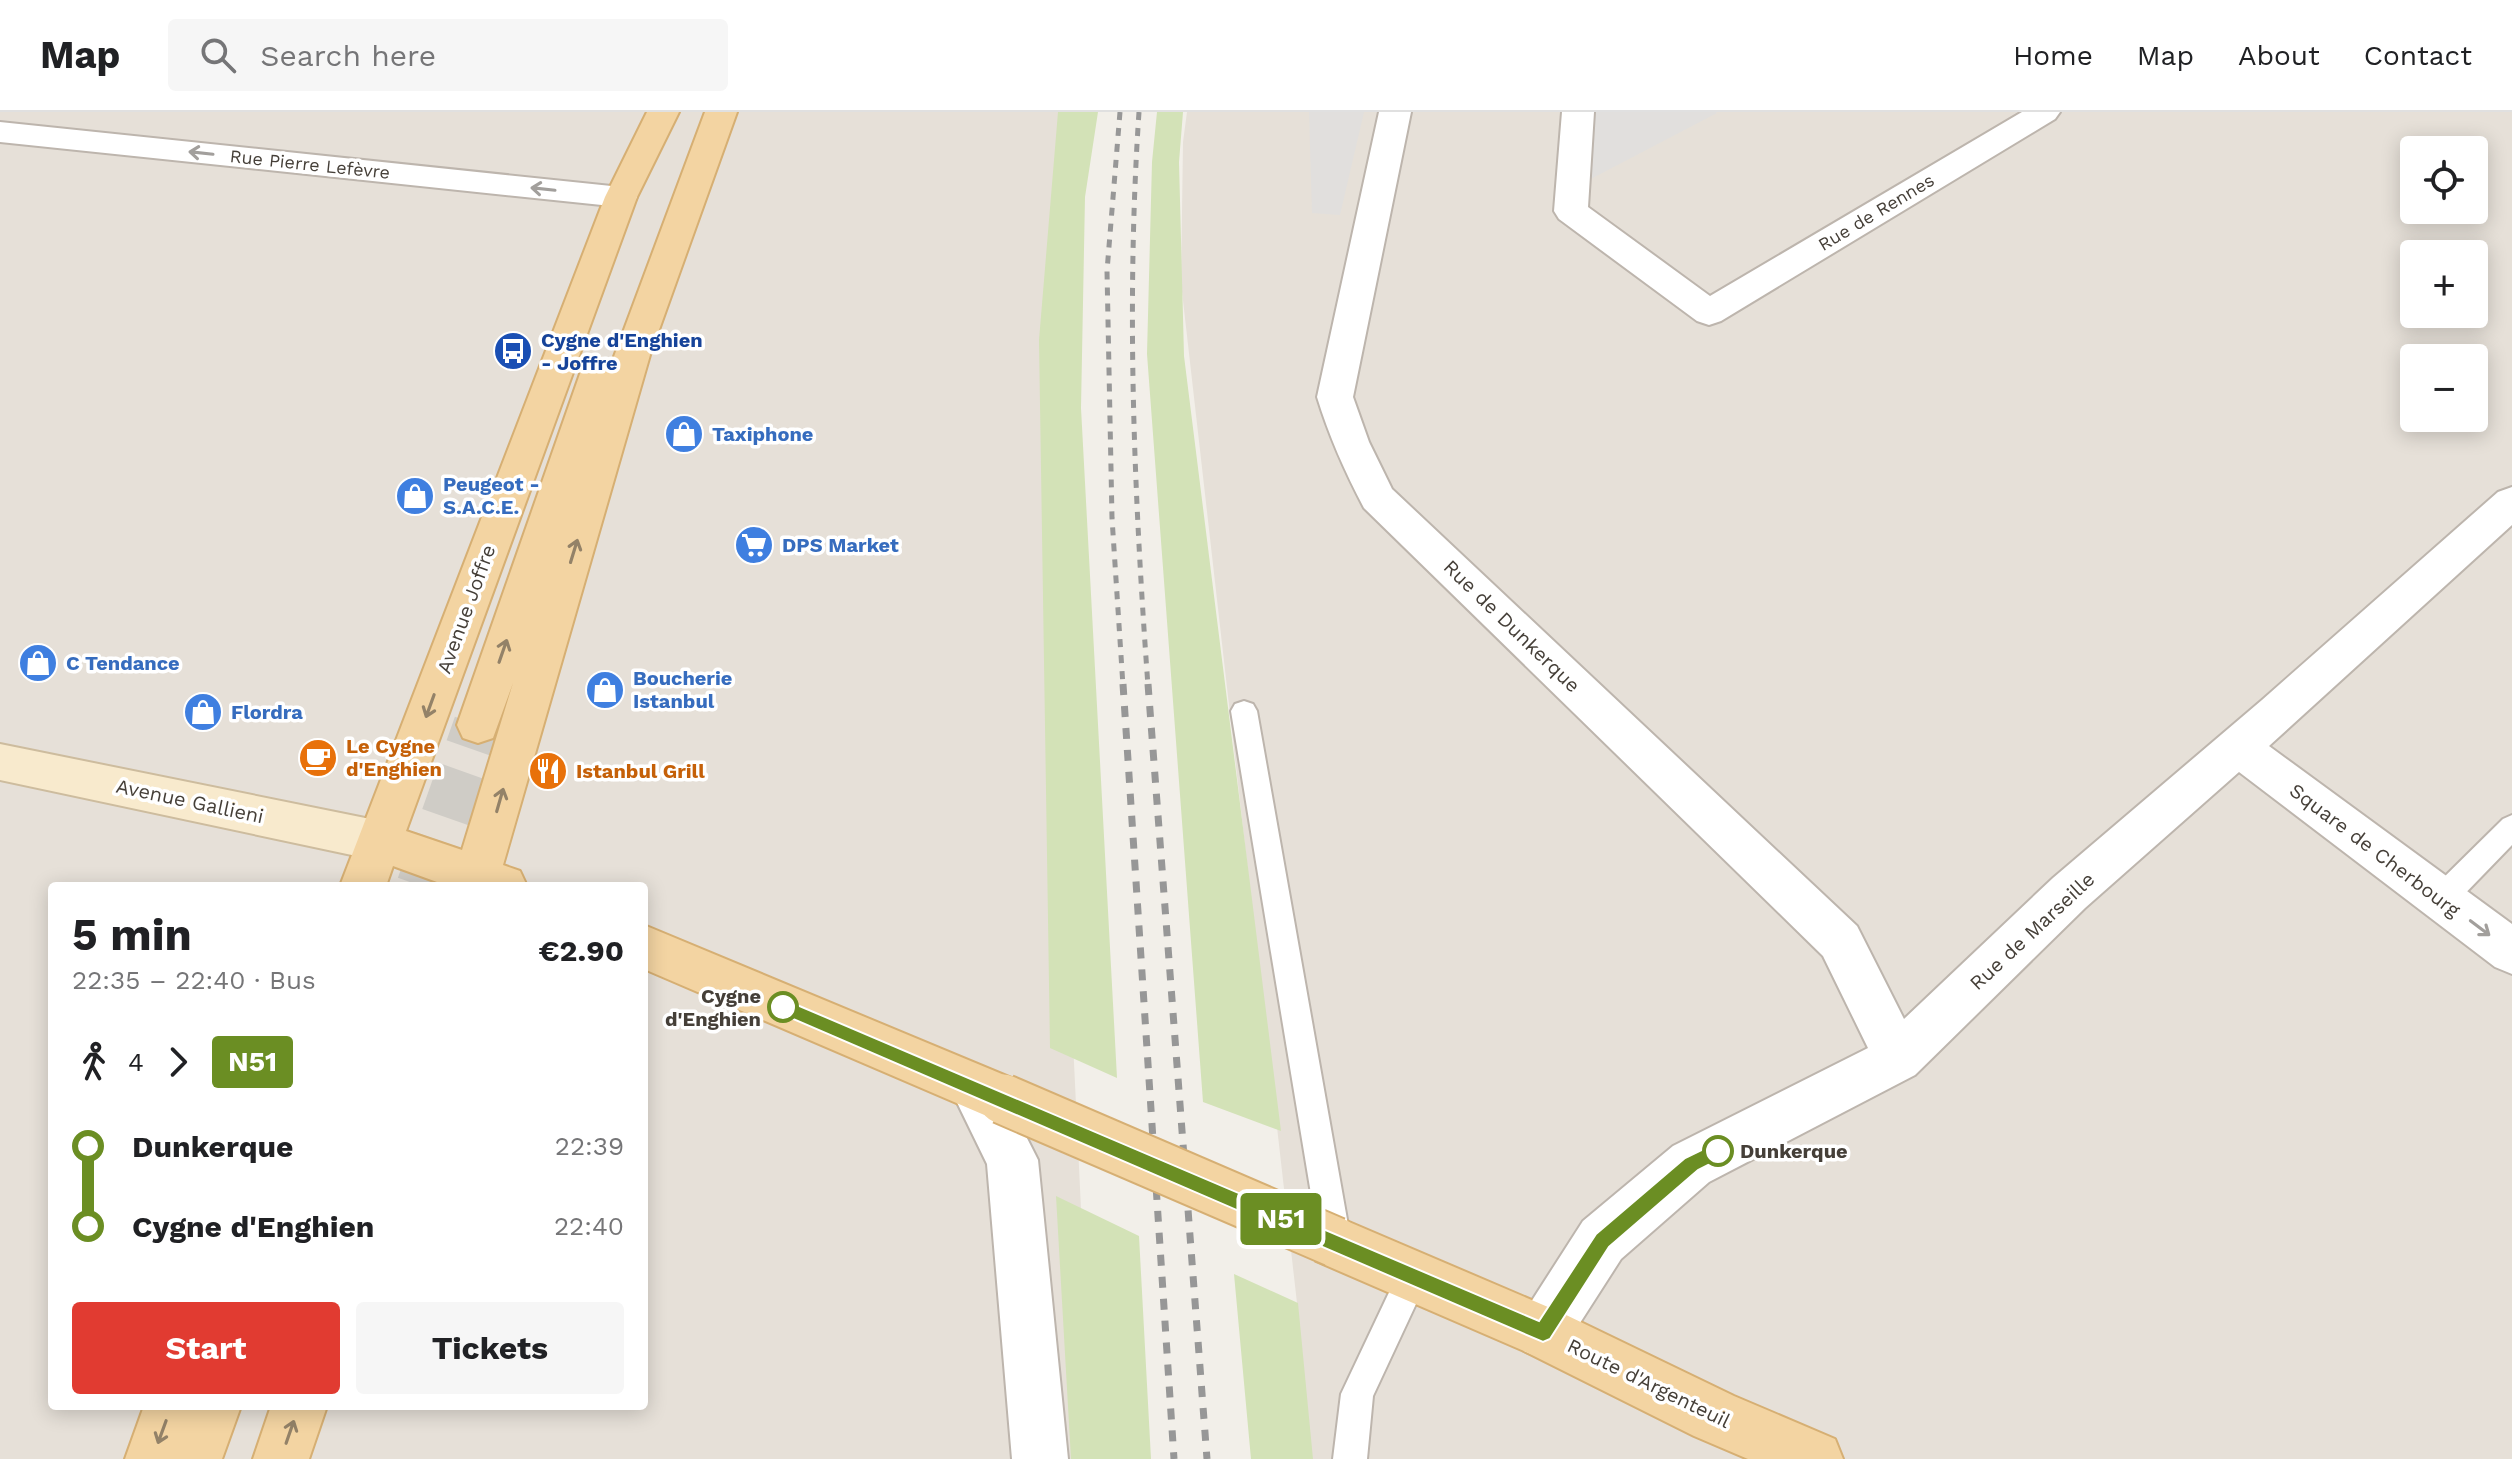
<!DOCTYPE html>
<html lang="en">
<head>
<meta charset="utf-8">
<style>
  :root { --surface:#fff; --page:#f6f6f6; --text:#202124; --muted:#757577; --line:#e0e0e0; --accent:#e13b31 }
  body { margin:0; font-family:"Work Sans",sans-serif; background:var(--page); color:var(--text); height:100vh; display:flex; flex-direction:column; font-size:30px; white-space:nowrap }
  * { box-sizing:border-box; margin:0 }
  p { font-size:26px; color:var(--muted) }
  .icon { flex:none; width:44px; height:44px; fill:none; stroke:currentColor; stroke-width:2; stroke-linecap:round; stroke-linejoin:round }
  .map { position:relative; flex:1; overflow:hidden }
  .details { position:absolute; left:48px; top:770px; width:600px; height:528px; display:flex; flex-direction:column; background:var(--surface); border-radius:8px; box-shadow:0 4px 20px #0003 }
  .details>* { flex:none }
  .badge { padding:0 16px; border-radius:6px; font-size:28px; line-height:52px }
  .buttons { position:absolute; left:2400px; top:24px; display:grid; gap:16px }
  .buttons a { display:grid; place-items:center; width:88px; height:88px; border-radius:8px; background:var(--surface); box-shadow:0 4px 20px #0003; font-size:40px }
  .map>.badge { position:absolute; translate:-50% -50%; box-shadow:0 0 0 4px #fff }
  .legs { display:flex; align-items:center; gap:12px; height:88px; padding:0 24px; font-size:26px }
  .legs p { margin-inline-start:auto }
  .headline { display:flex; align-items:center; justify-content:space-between; height:136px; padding:0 24px }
  h1 { font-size:44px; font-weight:700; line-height:60px }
  .button { display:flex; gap:16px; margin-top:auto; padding:16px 24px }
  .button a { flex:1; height:92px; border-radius:8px; background:var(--accent); color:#fff; font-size:32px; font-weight:700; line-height:92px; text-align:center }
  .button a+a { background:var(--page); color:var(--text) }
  ul { padding:0 24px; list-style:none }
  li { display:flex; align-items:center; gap:28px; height:80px; font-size:30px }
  li i { display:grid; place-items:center; width:12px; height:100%; margin:0 10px; background:currentColor }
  li i::after { content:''; width:20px; height:20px; margin:-10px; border:6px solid; border-radius:50%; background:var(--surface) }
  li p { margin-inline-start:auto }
  li:first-child i { background:linear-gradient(#0000 50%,currentColor 0) }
  li:last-child i { background:linear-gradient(currentColor 50%,#0000 0) }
  header { display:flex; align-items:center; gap:48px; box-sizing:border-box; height:112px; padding:0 40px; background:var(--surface); border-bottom:2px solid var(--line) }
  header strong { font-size:38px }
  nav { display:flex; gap:44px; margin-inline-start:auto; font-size:28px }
  .search { width:560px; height:72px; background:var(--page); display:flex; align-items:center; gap:20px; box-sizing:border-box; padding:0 28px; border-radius:8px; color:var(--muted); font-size:30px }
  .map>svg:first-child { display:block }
  .residential { fill:#e6e0d8; fill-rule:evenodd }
  .green { fill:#d3e2b7 }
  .parking { fill:#e1dfdd }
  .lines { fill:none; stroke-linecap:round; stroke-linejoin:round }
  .primary-tunnel { stroke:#cfccc6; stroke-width:49; stroke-dasharray:49 24; stroke-linecap:butt }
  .service-casing { stroke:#bdb5ad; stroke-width:4 }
  .minor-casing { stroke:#bdb5ad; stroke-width:4 }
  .secondary-casing { stroke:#cdbc9e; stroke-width:4 }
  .primary-casing { stroke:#d6af73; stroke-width:4 }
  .service { fill:#fff; fill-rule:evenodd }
  .minor { fill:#fff; fill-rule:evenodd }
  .secondary { fill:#f8eacd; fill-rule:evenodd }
  .primary { fill:#f3d4a2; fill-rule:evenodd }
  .rail-far1 { stroke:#979797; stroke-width:5; stroke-dasharray:8 8; stroke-linecap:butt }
  .rail { stroke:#979797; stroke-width:7; stroke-dasharray:11 11; stroke-linecap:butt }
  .primary-bridge-casing { stroke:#d6af73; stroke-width:53; stroke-linecap:butt }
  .primary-bridge { stroke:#f3d4a2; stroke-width:49 }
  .oneway { stroke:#a29f9c }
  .oneway2 { stroke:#938268 }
  .line-1 { fill:#6b8e23; stroke:#fff; stroke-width:2 }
  .stop-1-dot { fill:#fff; stroke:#6b8e23; stroke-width:4 }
  .labels { text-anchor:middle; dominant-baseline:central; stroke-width:7; stroke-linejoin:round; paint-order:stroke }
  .far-street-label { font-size:18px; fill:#453f38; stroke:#fff }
  .transit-label { font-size:20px; font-weight:bold; fill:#164399; stroke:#fff; text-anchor:start }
  .shop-label { font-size:20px; font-weight:bold; fill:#366cbe; stroke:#fff; text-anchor:start }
  .street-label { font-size:20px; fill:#453f38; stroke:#fff }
  .food-label { font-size:20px; font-weight:bold; fill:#c56008; stroke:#fff; text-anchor:start }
  .stop-label { font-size:20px; font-weight:bold; fill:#453f38; stroke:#fff; text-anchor:end }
</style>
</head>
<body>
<header>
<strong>Map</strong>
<div class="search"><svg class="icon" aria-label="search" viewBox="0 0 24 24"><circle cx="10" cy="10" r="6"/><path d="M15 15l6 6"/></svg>Search here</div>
<nav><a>Home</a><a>Map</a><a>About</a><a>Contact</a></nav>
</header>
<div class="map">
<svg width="2512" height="1347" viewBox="0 0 2512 1347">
  <rect width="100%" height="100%" fill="#f2efe9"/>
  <!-- residential -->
  <path class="residential" d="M0,0H1066L1050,450L1093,1347H0ZM52,774H644V1294H52Z
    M1187,0H2512V1347H1312L1297,1191L1181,171L1183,30ZM2414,38H2474V98H2414ZM2414,142H2474V202H2414ZM2414,246H2474V306H2414Z"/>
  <!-- green -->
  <path class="green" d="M1058,0H1098L1085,85L1081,296L1117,966L1050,936L1039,228Z
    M1157,0H1183L1179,50L1184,244L1281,1019L1203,990L1147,242L1152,50Z
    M1056,1084L1139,1124L1151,1347H1071Z
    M1234,1162L1298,1191L1313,1347H1251Z"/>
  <!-- parking -->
  <path class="parking" d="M1309,0H1364L1340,103L1312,101Z
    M1590,0H1716L1717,1L1585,70Z"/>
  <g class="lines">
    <!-- primary-tunnel -->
    <path class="primary-tunnel" d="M421,774L478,613"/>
    <defs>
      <path id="service" d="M1244,589L1253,592L1257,599L1351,1130L1346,1141L1335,1146L1324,1141L1319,1130L1231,599L1235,592Z
        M2512,703V733L2451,796L2441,799L2431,796L2427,787L2431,778L2503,707Z
        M1413,1148L1424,1153L1429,1164L1373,1284L1367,1347H1333L1341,1282L1402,1153Z"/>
      <path id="minor" d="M1379,0H1411L1353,285L1369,330L1392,377L1857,814L1904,907L2053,766L2262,588L2498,380L2512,375V413L2269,634L2512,812V862L2495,855L2239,660L2085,796L1915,963L1709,1070L1621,1147L1562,1239L1543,1247L1524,1239L1516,1220L1524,1201L1583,1109L1673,1034L1868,936L1823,844L1364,396C1345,360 1329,324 1317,285Z
        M1562,0H1594L1588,95L1710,184L2022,0H2060L2055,7L1721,209L1709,213L1697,209L1559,107L1554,99Z
        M0,10L621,75L633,78L637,85L633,92L621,95L0,30Z
        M975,952L993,959L1038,1048L1068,1347H1012L987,1052L950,976L957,959Z"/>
      <path id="secondary" d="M0,632L380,709L396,715L403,729L396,743L380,749L0,668Z"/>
      <path id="primary" d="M647,0H679L637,85L406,719L462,738L513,571L493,626L478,631L463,626L457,613L581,259L586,250L599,246L612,250L705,0H737L650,243L503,753L520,759L527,774H448L393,754L386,774H340L605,85Z
        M644,813L1021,970L1028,987L1021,1004L1003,1011L644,857Z
        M1335,1104L1562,1201L1734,1284L1835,1327L1843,1347H1748L1694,1324L1524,1239L1316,1149L1309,1130L1316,1111Z
        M144,1294H241L222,1347H125Z
        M271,1294H327L309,1347H253Z"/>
    </defs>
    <!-- service casing -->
    <use href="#service" class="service-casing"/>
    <!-- minor casing -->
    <use href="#minor" class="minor-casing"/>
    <!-- secondary casing -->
    <use href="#secondary" class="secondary-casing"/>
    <!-- primary casing -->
    <use href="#primary" class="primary-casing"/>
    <!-- service -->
    <use href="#service" class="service"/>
    <!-- minor -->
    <use href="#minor" class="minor"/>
    <!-- secondary -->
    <use href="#secondary" class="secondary"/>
    <!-- primary -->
    <use href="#primary" class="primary"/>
    <!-- rail-far1 -->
    <path class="rail-far1" d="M1120,0L1107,159L1112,406L1123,574
      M1139,0C1126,192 1134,382 1148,574"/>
    <!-- rail -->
    <path class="rail" d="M1123,572L1174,1347
      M1148,572L1207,1347"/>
    <defs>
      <path id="primary-bridge" d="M1003,987L1335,1130"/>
    </defs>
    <!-- primary-bridge casing -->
    <use href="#primary-bridge" class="primary-bridge-casing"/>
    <!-- primary-bridge -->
    <use href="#primary-bridge" class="primary-bridge"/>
  </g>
  <!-- one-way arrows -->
  <defs><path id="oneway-shaft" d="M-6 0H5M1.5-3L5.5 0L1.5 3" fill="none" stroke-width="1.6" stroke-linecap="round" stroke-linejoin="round" transform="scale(2)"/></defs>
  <g class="oneway">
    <use href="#oneway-shaft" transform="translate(201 41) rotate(-174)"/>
    <use href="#oneway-shaft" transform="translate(543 77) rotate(-174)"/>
    <use href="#oneway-shaft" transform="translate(2480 816) rotate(37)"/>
  </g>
  <g class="oneway2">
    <use href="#oneway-shaft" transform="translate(574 439) rotate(-73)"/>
    <use href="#oneway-shaft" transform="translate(503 539) rotate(-71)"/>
    <use href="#oneway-shaft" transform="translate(430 594) rotate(110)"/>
    <use href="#oneway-shaft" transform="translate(500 688) rotate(-74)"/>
    <use href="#oneway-shaft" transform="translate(162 1320) rotate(110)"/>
    <use href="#oneway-shaft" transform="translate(290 1320) rotate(-71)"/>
  </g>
  <!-- line-1 -->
  <path class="line-1" d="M783,887L1539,1209L1596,1122L1685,1046L1718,1030L1724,1033L1727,1039L1724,1045L1698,1058L1609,1135L1550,1227L1543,1230L777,900L775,895L777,889Z"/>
  <!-- icons -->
  <defs>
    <symbol id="bus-disc" viewBox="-11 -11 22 22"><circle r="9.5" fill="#1a4fb4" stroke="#fff"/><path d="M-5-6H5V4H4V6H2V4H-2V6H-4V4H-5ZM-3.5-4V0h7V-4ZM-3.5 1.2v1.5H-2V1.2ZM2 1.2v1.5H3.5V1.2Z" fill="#fff"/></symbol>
    <symbol id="shop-disc" viewBox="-11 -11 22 22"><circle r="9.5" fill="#3f7fe0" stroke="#fff"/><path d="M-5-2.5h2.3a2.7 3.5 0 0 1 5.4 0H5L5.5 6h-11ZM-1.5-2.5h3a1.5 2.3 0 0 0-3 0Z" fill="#fff"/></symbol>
    <symbol id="supermarket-disc" viewBox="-11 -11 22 22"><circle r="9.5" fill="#3f7fe0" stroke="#fff"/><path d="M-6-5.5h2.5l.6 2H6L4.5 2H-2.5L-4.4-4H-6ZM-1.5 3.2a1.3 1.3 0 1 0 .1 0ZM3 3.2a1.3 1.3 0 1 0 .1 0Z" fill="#fff"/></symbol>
    <symbol id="cafe-disc" viewBox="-11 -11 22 22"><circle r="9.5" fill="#e8710a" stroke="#fff"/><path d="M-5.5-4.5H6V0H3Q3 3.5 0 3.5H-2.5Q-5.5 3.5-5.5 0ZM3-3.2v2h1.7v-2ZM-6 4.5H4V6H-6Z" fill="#fff"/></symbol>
    <symbol id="restaurant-disc" viewBox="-11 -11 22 22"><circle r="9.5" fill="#e8710a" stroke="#fff"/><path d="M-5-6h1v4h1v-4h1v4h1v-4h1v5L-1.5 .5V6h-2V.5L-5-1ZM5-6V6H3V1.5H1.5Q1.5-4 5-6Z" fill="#fff"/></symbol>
  </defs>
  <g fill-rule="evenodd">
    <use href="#bus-disc" x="491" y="217" width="44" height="44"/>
    <use href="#shop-disc" x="662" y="300" width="44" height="44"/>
    <use href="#shop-disc" x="393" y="362" width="44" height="44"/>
    <use href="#supermarket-disc" x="732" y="411" width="44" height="44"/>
    <use href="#shop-disc" x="16" y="529" width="44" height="44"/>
    <use href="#shop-disc" x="583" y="556" width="44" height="44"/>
    <use href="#shop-disc" x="181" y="578" width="44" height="44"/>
    <use href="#cafe-disc" x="296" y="624" width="44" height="44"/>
    <use href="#restaurant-disc" x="526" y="637" width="44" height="44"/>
  </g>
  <!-- markers -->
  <g class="stop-1-dot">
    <circle cx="783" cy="895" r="14"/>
    <circle cx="1718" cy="1039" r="14"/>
  </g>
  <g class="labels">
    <!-- far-street labels -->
    <g class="far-street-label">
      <text transform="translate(310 52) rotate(6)">Rue Pierre Lefèvre</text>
      <text transform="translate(1876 100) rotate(-31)">Rue de Rennes</text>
    </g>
    <!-- transit labels -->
    <g class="transit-label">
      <text x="541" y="228">Cygne d'Enghien<tspan x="541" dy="23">- Joffre</tspan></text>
    </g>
    <!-- shop labels -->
    <g class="shop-label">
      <text x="712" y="322">Taxiphone</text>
      <text x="443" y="372">Peugeot -<tspan x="443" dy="23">S.A.C.E.</tspan></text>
      <text x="782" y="433">DPS Market</text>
      <text x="66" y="551">C Tendance</text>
      <text x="633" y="566">Boucherie<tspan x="633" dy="23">Istanbul</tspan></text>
      <text x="231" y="600">Flordra</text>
    </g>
    <!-- street labels -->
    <g class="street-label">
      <text transform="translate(466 497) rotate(-70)">Avenue Joffre</text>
      <text transform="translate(1512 514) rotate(44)">Rue de Dunkerque</text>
      <text transform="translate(190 689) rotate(12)">Avenue Gallieni</text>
      <text transform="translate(2375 738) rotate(37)">Square de Cherbourg</text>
      <text transform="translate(2032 819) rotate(-43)">Rue de Marseille</text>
      <text transform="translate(1649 1271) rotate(26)">Route d'Argenteuil</text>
    </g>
    <!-- food labels -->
    <g class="food-label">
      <text x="346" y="634">Le Cygne<tspan x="346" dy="23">d'Enghien</tspan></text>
      <text x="576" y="659">Istanbul Grill</text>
    </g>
    <!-- stop labels -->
    <g class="stop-label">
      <text x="761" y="884">Cygne<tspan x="761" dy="23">d'Enghien</tspan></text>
      <text x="1740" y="1039" text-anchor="start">Dunkerque</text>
    </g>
  </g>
</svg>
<div class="buttons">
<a><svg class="icon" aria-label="locate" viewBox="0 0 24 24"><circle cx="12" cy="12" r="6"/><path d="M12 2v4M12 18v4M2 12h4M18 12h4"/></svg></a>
<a>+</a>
<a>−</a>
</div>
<b class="badge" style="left:1281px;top:1107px;background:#6b8e23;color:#fff">N51</b>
<section class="details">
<div class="headline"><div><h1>5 min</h1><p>22:35 – 22:40 · Bus</p></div><b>€2.90</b></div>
<div class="legs"><svg class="icon" aria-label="walk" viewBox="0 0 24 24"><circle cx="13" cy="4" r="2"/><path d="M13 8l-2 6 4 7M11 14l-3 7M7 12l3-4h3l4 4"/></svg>4<svg class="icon" aria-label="forward" viewBox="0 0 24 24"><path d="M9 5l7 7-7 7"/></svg><b class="badge" style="background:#6b8e23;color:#fff">N51</b></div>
<ul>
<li><i style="color:#6b8e23"></i><b>Dunkerque</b><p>22:39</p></li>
<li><i style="color:#6b8e23"></i><b>Cygne d'Enghien</b><p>22:40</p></li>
</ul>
<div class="button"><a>Start</a><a>Tickets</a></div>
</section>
</div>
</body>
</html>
